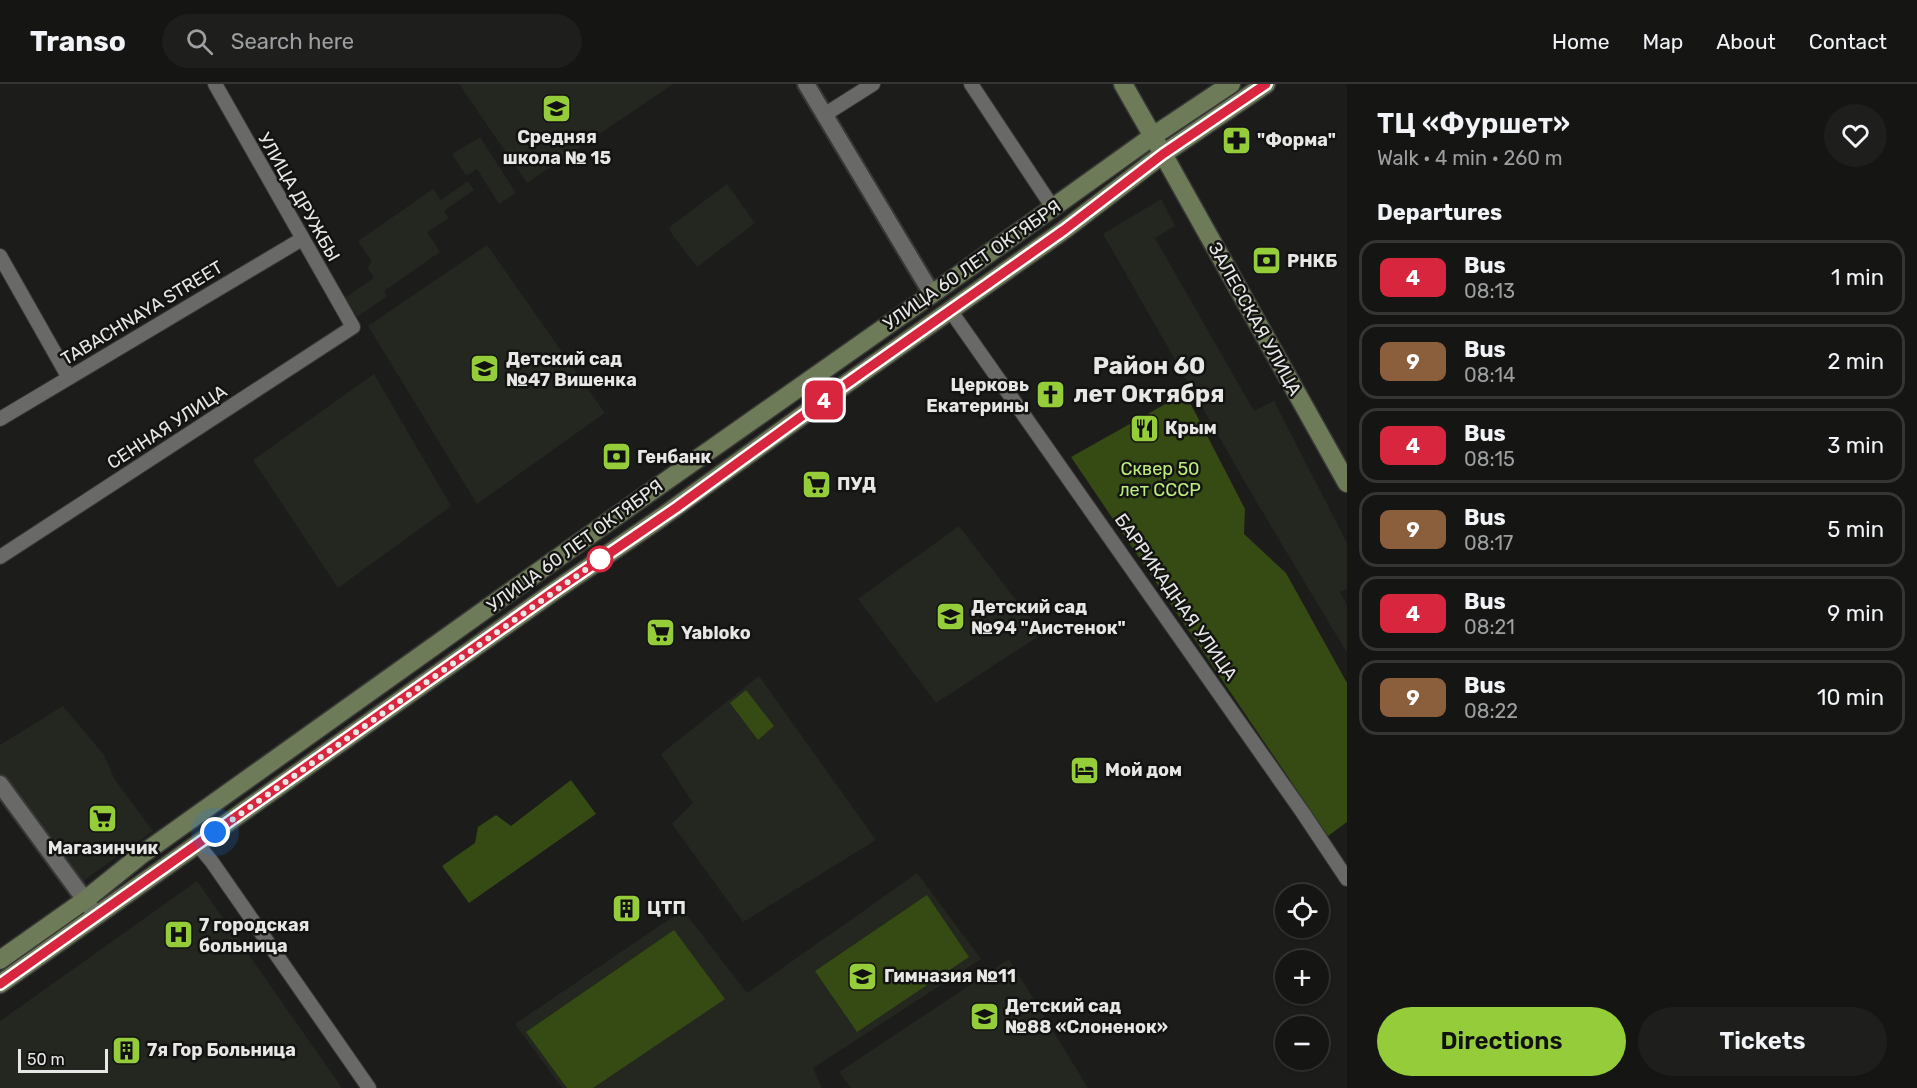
<!DOCTYPE html>
<html lang="en">
<head>
<meta charset="utf-8">
<style>
  :root { --surface:#151614; --page:#1e1f1d; --text:#f1f3f6; --muted:#9d9fa0; --line:#343534; --accent:#95cc3a }
  body { margin:0; font-family:Rubik,sans-serif; background:var(--page); color:var(--text); height:100vh; display:flex; flex-direction:column; font-size:22px; white-space:nowrap }
  * { box-sizing:border-box; margin:0 }
  p { font-size:20px; color:var(--muted) }
  .icon { flex:none; width:33px; height:33px; fill:none; stroke:currentColor; stroke-width:2; stroke-linecap:round; stroke-linejoin:round }
  .map { position:relative; flex:1; overflow:hidden }
  .details { display:flex; flex-direction:column; background:var(--surface); width:570px }
  .details>* { flex:none }
  .badge { padding:0 12px; border-radius:9px; font-size:21px; line-height:39px }
  .buttons { position:absolute; left:1275px; top:800px; display:grid; gap:12px }
  .buttons a { display:grid; place-items:center; width:54px; height:54px; border-radius:50%; background:var(--surface); box-shadow:0 2px 4px #0004,0 0 0 2px var(--line); font-size:30px }
  .scale { position:absolute; left:18px; bottom:15px; width:90px; box-sizing:border-box; padding-left:6px; border:3px solid #e7e8e6; border-top:0; font-size:16px; line-height:21px; white-space:nowrap; color:#e7e8e6; -webkit-text-stroke:4px #131412; paint-order:stroke }
  .you { position:absolute; width:30px; height:30px; margin:-15px; border:4px solid #fff; border-radius:50%; background:#1a73e8; box-shadow:0 0 0 9px #1a73e833 }
  .map>.badge { position:absolute; translate:-50% -50%; box-shadow:0 0 0 3px #fff }
  h2 { padding:0 30px; font-size:22px; line-height:54px }
  .round { display:grid; place-items:center; flex:none; width:63px; height:63px; border-radius:32px; background:var(--page) }
  .head { display:flex; align-items:center; justify-content:space-between; height:102px; padding:0 30px }
  h1 { font-size:28px; font-weight:600; line-height:45px }
  .primary-button { display:flex; gap:12px; margin-top:auto; padding:12px 30px }
  .primary-button a { flex:1; height:69px; border-radius:36px; background:var(--accent); color:#111; font-size:24px; font-weight:600; line-height:69px; text-align:center }
  .primary-button a+a { background:var(--page); color:var(--text) }
  ul { padding:0; list-style:none }
  li { display:flex; align-items:center; gap:18px; height:75px; margin:0 12px 9px; padding:0 18px; border:3px solid var(--line); border-radius:18px }
  li div { flex:1 }
  li b { display:block; font-size:22px }
  li em { font-style:normal }
  li .badge { min-width:66px; font-weight:700; text-align:center }
  header { display:flex; align-items:center; gap:36px; box-sizing:border-box; height:84px; padding:0 30px; background:var(--surface); border-bottom:2px solid var(--line) }
  header strong { font-size:28px }
  nav { display:flex; gap:33px; margin-inline-start:auto; font-size:21px }
  .search { width:420px; height:54px; background:var(--page); display:flex; align-items:center; gap:15px; box-sizing:border-box; padding:0 21px; border-radius:33px; color:var(--muted); font-size:22px }
  main { display:flex; flex:1; min-height:0 }
  .map>svg:first-child { display:block }
  .built { fill:#23271f }
  .green { fill:#354b13 }
  .lines { fill:none; stroke-linecap:round; stroke-linejoin:round }
  .minor-casing { stroke:#383937; stroke-width:16 }
  .tertiary-casing { stroke:#383937; stroke-width:20 }
  .secondary-casing { stroke:#383937; stroke-width:21 }
  .minor { stroke:#696a68; stroke-width:14 }
  .tertiary { stroke:#696a68; stroke-width:16 }
  .secondary { stroke:#6e7b58; stroke-width:18 }
  .line-casing { stroke:#fff; stroke-width:14 }
  .line { stroke:#d7263d; stroke-width:9 }
  .walk { stroke:#e7e8e6; stroke-width:6; stroke-dasharray:0 10.8 }
  .stop-dot { fill:#fff; stroke:#d7263d; stroke-width:3 }
  .labels { text-anchor:middle; dominant-baseline:central; stroke-width:5; stroke-linejoin:round; paint-order:stroke }
  .poi-label { font-size:18px; font-weight:bold; fill:#e7e8e6; stroke:#131412; text-anchor:start }
  .street-label { font-size:18px; fill:#e7e8e6; stroke:#131412 }
  .park-label { font-size:18px; fill:#bdec7e; stroke:#131412 }
  .district-label { font-size:24px; font-weight:bold; fill:#e7e8e6; stroke:#131412 }
</style>
</head>
<body>
<header>
<strong>Transo</strong>
<div class="search"><svg class="icon" aria-label="search" viewBox="0 0 24 24"><circle cx="10" cy="10" r="6"/><path d="M15 15l6 6"/></svg>Search here</div>
<nav><a>Home</a><a>Map</a><a>About</a><a>Contact</a></nav>
</header>
<main>
<div class="map">
<svg width="1347" height="1004" viewBox="0 0 1347 1004">
  <rect width="100%" height="100%" fill="#1c1d1b"/>
  <!-- built -->
  <path class="built" d="M459,0H673L527,99Z
    M480,53L516,109L499,120L477,85L466,92L452,70Z
    M468,97L474,106L444,127L449,134L427,148L440,168L384,207L387,212L357,233L344,214L374,194L367,183L372,178L358,157L433,105L441,116Z
    M727,100L755,139L697,183L669,146L671,142Z
    M1161,115L1175,142L1155,154L1254,327L1274,317L1347,459V505L1340,508L1347,521V569L1250,407L1103,150Z
    M487,161L605,329L477,420L368,242Z
    M374,290L451,422L338,504L253,376Z
    M959,442L1042,550L936,619L858,515Z
    M759,592L876,756L743,838L672,740L693,719L661,670Z
    M63,622L104,671L115,696L153,747L79,800L0,689V661Z
    M917,789L981,875L813,984L822,1004H562L515,940L683,826L747,909Z
    M197,797L342,1004H0V937Z
    M1009,875L1088,1004H851L839,988Z"/>
  <!-- green -->
  <path class="green" d="M1185,309L1245,425L1244,450L1286,489L1347,599V738L1328,752L1071,373Z
    M746,606L774,642L758,656L730,619Z
    M571,696L596,730L469,819L442,782L475,759L478,743L496,731L511,742Z
    M927,811L969,873L857,948L815,887Z
    M674,846L725,915L593,1004H567L526,948Z"/>
  <g class="lines">
    <defs>
      <path id="minor" d="M971,0L1053,124
        M824,31L873,0
        M0,172L69,294
        M950,226L1303,729L1347,795
        M0,335L302,155
        M0,473L353,243L215,0
        M198,761L212,778L369,1004"/>
      <path id="tertiary" d="M806,0L932,210
        M0,700L96,831"/>
      <path id="secondary" d="M1123,0L1163,70L1347,399
        M0,876L85,816L141,771L646,411L932,210L1153,52L1231,0
        M0,900L553,508L662,433L846,300L1064,146L1163,70L1266,0"/>
    </defs>
    <!-- minor casing -->
    <use href="#minor" class="minor-casing"/>
    <!-- tertiary casing -->
    <use href="#tertiary" class="tertiary-casing"/>
    <!-- secondary casing -->
    <use href="#secondary" class="secondary-casing"/>
    <!-- minor -->
    <use href="#minor" class="minor"/>
    <!-- tertiary -->
    <use href="#tertiary" class="tertiary"/>
    <!-- secondary -->
    <use href="#secondary" class="secondary"/>
  </g>
  <g class="lines">
    <defs>
      <path id="line" d="M0,900L553,508L677,423L846,300L1064,146L1163,70L1266,0"/>
    </defs>
    <!-- line casing -->
    <use href="#line" class="line-casing"/>
    <!-- line -->
    <use href="#line" class="line"/>
    <!-- walk -->
    <path class="walk" d="M215,748L602,474L600,475"/>
  </g>
  <!-- icons -->
  <defs>
    <symbol id="school-square" viewBox="-11 -11 22 22"><rect x="-9" y="-9" width="18" height="18" rx="4" fill="#95cc3a" stroke="#131412"/><path d="M0-5L7-2L0 1L-7-2ZM-4 1L0 2.5L4 1V4Q0 6-4 4Z" fill="#111"/></symbol>
    <symbol id="pharmacy-square" viewBox="-11 -11 22 22"><rect x="-9" y="-9" width="18" height="18" rx="4" fill="#95cc3a" stroke="#131412"/><path d="M-2-6h4v4h4v4h-4v4h-4v-4h-4v-4h4Z" fill="#111"/></symbol>
    <symbol id="bank-square" viewBox="-11 -11 22 22"><rect x="-9" y="-9" width="18" height="18" rx="4" fill="#95cc3a" stroke="#131412"/><path d="M-6-4H6V4H-6ZM0-2.3a2.3 2.3 0 1 0 0 4.6a2.3 2.3 0 1 0 0-4.6Z" fill="#111"/></symbol>
    <symbol id="church-square" viewBox="-11 -11 22 22"><rect x="-9" y="-9" width="18" height="18" rx="4" fill="#95cc3a" stroke="#131412"/><path d="M-1.2-6h2.4v3.5h3.3v2.4h-3.3V6h-2.4V-.1h-3.3v-2.4h3.3Z" fill="#111"/></symbol>
    <symbol id="restaurant-square" viewBox="-11 -11 22 22"><rect x="-9" y="-9" width="18" height="18" rx="4" fill="#95cc3a" stroke="#131412"/><path d="M-5-6h1v4h1v-4h1v4h1v-4h1v5L-1.5 .5V6h-2V.5L-5-1ZM5-6V6H3V1.5H1.5Q1.5-4 5-6Z" fill="#111"/></symbol>
    <symbol id="supermarket-square" viewBox="-11 -11 22 22"><rect x="-9" y="-9" width="18" height="18" rx="4" fill="#95cc3a" stroke="#131412"/><path d="M-6-5.5h2.5l.6 2H6L4.5 2H-2.5L-4.4-4H-6ZM-1.5 3.2a1.3 1.3 0 1 0 .1 0ZM3 3.2a1.3 1.3 0 1 0 .1 0Z" fill="#111"/></symbol>
    <symbol id="hotel-square" viewBox="-11 -11 22 22"><rect x="-9" y="-9" width="18" height="18" rx="4" fill="#95cc3a" stroke="#131412"/><path d="M-6-4.5h1.5V1H6V5H4.5V3h-9V5H-6ZM-4 0a1.8 1.8 0 1 1 3.6 0ZM.5 0V-2.5h3Q6-2.5 6 0Z" fill="#111"/></symbol>
    <symbol id="building-square" viewBox="-11 -11 22 22"><rect x="-9" y="-9" width="18" height="18" rx="4" fill="#95cc3a" stroke="#131412"/><path d="M-4-6H4V6H1V3H-1V6H-4ZM-2.5-4.3h1.7v1.8h-1.7ZM.8-4.3h1.7v1.8H.8ZM-2.5-1h1.7V.8h-1.7ZM.8-1h1.7V.8H.8Z" fill="#111"/></symbol>
    <symbol id="hospital-square" viewBox="-11 -11 22 22"><rect x="-9" y="-9" width="18" height="18" rx="4" fill="#95cc3a" stroke="#131412"/><path d="M-5-5h3v3.5h4V-5h3V5h-3V1.5h-4V5h-3Z" fill="#111"/></symbol>
  </defs>
  <g fill-rule="evenodd">
    <use href="#school-square" x="540" y="8" width="33" height="33"/>
    <use href="#pharmacy-square" x="1220" y="40" width="33" height="33"/>
    <use href="#bank-square" x="1250" y="160" width="33" height="33"/>
    <use href="#school-square" x="468" y="268" width="33" height="33"/>
    <use href="#church-square" x="1034" y="294" width="33" height="33"/>
    <use href="#restaurant-square" x="1128" y="328" width="33" height="33"/>
    <use href="#bank-square" x="600" y="356" width="33" height="33"/>
    <use href="#supermarket-square" x="800" y="384" width="33" height="33"/>
    <use href="#school-square" x="934" y="516" width="33" height="33"/>
    <use href="#supermarket-square" x="644" y="532" width="33" height="33"/>
    <use href="#hotel-square" x="1068" y="670" width="33" height="33"/>
    <use href="#supermarket-square" x="86" y="718" width="33" height="33"/>
    <use href="#building-square" x="610" y="808" width="33" height="33"/>
    <use href="#hospital-square" x="162" y="834" width="33" height="33"/>
    <use href="#school-square" x="846" y="876" width="33" height="33"/>
    <use href="#school-square" x="968" y="916" width="33" height="33"/>
    <use href="#building-square" x="110" y="950" width="33" height="33"/>
  </g>
  <!-- markers -->
  <circle class="stop-dot" cx="600" cy="475" r="12"/>
  <g class="labels">
    <!-- poi labels -->
    <g class="poi-label">
      <text x="557" y="53" text-anchor="middle">Средняя<tspan x="557" dy="21">школа № 15</tspan></text>
      <text x="1257" y="56">"Форма"</text>
      <text x="1287" y="177">РНКБ</text>
      <text x="506" y="275">Детский сад<tspan x="506" dy="21">№47 Вишенка</tspan></text>
      <text x="1029" y="301" text-anchor="end">Церковь<tspan x="1029" dy="21">Екатерины</tspan></text>
      <text x="1165" y="344">Крым</text>
      <text x="637" y="373">Генбанк</text>
      <text x="837" y="400">ПУД</text>
      <text x="971" y="523">Детский сад<tspan x="971" dy="21">№94 "Аистенок"</tspan></text>
      <text x="681" y="549">Yabloko</text>
      <text x="1105" y="686">Мой дом</text>
      <text x="103" y="764" text-anchor="middle">Магазинчик</text>
      <text x="647" y="824">ЦТП</text>
      <text x="199" y="841">7 городская<tspan x="199" dy="21">больница</tspan></text>
      <text x="884" y="892">Гимназия №11</text>
      <text x="1005" y="922">Детский сад<tspan x="1005" dy="21">№88 «Слоненок»</tspan></text>
      <text x="147" y="966">7я Гор Больница</text>
    </g>
    <!-- street labels -->
    <g class="street-label">
      <text transform="translate(299 113) rotate(60)">УЛИЦА ДРУЖБЫ</text>
      <text transform="translate(972 181) rotate(-35)">УЛИЦА 60 ЛЕТ ОКТЯБРЯ</text>
      <text transform="translate(142 229) rotate(-31)">TABACHNAYA STREET</text>
      <text transform="translate(1255 235) rotate(61)">ЗАЛЕССКАЯ УЛИЦА</text>
      <text transform="translate(167 343) rotate(-33)">СЕННАЯ УЛИЦА</text>
      <text transform="translate(575 462) rotate(-36)">УЛИЦА 60 ЛЕТ ОКТЯБРЯ</text>
      <text transform="translate(1176 513) rotate(55)">БАРРИКАДНАЯ УЛИЦА</text>
    </g>
    <!-- park labels -->
    <g class="park-label">
      <text x="1160" y="385">Сквер 50<tspan x="1160" dy="21">лет СССР</tspan></text>
    </g>
    <!-- district labels -->
    <g class="district-label">
      <text x="1149" y="282">Район 60<tspan x="1149" dy="28">лет Октября</tspan></text>
    </g>
  </g>
</svg>
<div class="buttons">
<a><svg class="icon" aria-label="locate" viewBox="0 0 24 24"><circle cx="12" cy="12" r="6"/><path d="M12 2v4M12 18v4M2 12h4M18 12h4"/></svg></a>
<a>+</a>
<a>−</a>
</div>
<div class="scale">50 m</div>
<div class="you" style="left:215px;top:748px"></div>
<b class="badge" style="left:824px;top:316px;background:#d7263d;color:#fff">4</b>
</div>
<section class="details">
<div class="head"><div><h1>ТЦ «Фуршет»</h1><p>Walk · 4 min · 260 m</p></div><a class="round"><svg class="icon" aria-label="heart" viewBox="0 0 24 24"><path d="M12 20l-8-8c-3-5 5-10 8-4 3-6 11-1 8 4z"/></svg></a></div>
<h2>Departures</h2>
<ul>
<li><span class="badge" style="background:#d7263d;color:#fff">4</span><div><b>Bus</b><p>08:13</p></div><em>1 min</em></li>
<li><span class="badge" style="background:#8b5e3c;color:#fff">9</span><div><b>Bus</b><p>08:14</p></div><em>2 min</em></li>
<li><span class="badge" style="background:#d7263d;color:#fff">4</span><div><b>Bus</b><p>08:15</p></div><em>3 min</em></li>
<li><span class="badge" style="background:#8b5e3c;color:#fff">9</span><div><b>Bus</b><p>08:17</p></div><em>5 min</em></li>
<li><span class="badge" style="background:#d7263d;color:#fff">4</span><div><b>Bus</b><p>08:21</p></div><em>9 min</em></li>
<li><span class="badge" style="background:#8b5e3c;color:#fff">9</span><div><b>Bus</b><p>08:22</p></div><em>10 min</em></li>
</ul>
<div class="primary-button"><a>Directions</a><a>Tickets</a></div>
</section>
</main>
</body>
</html>
